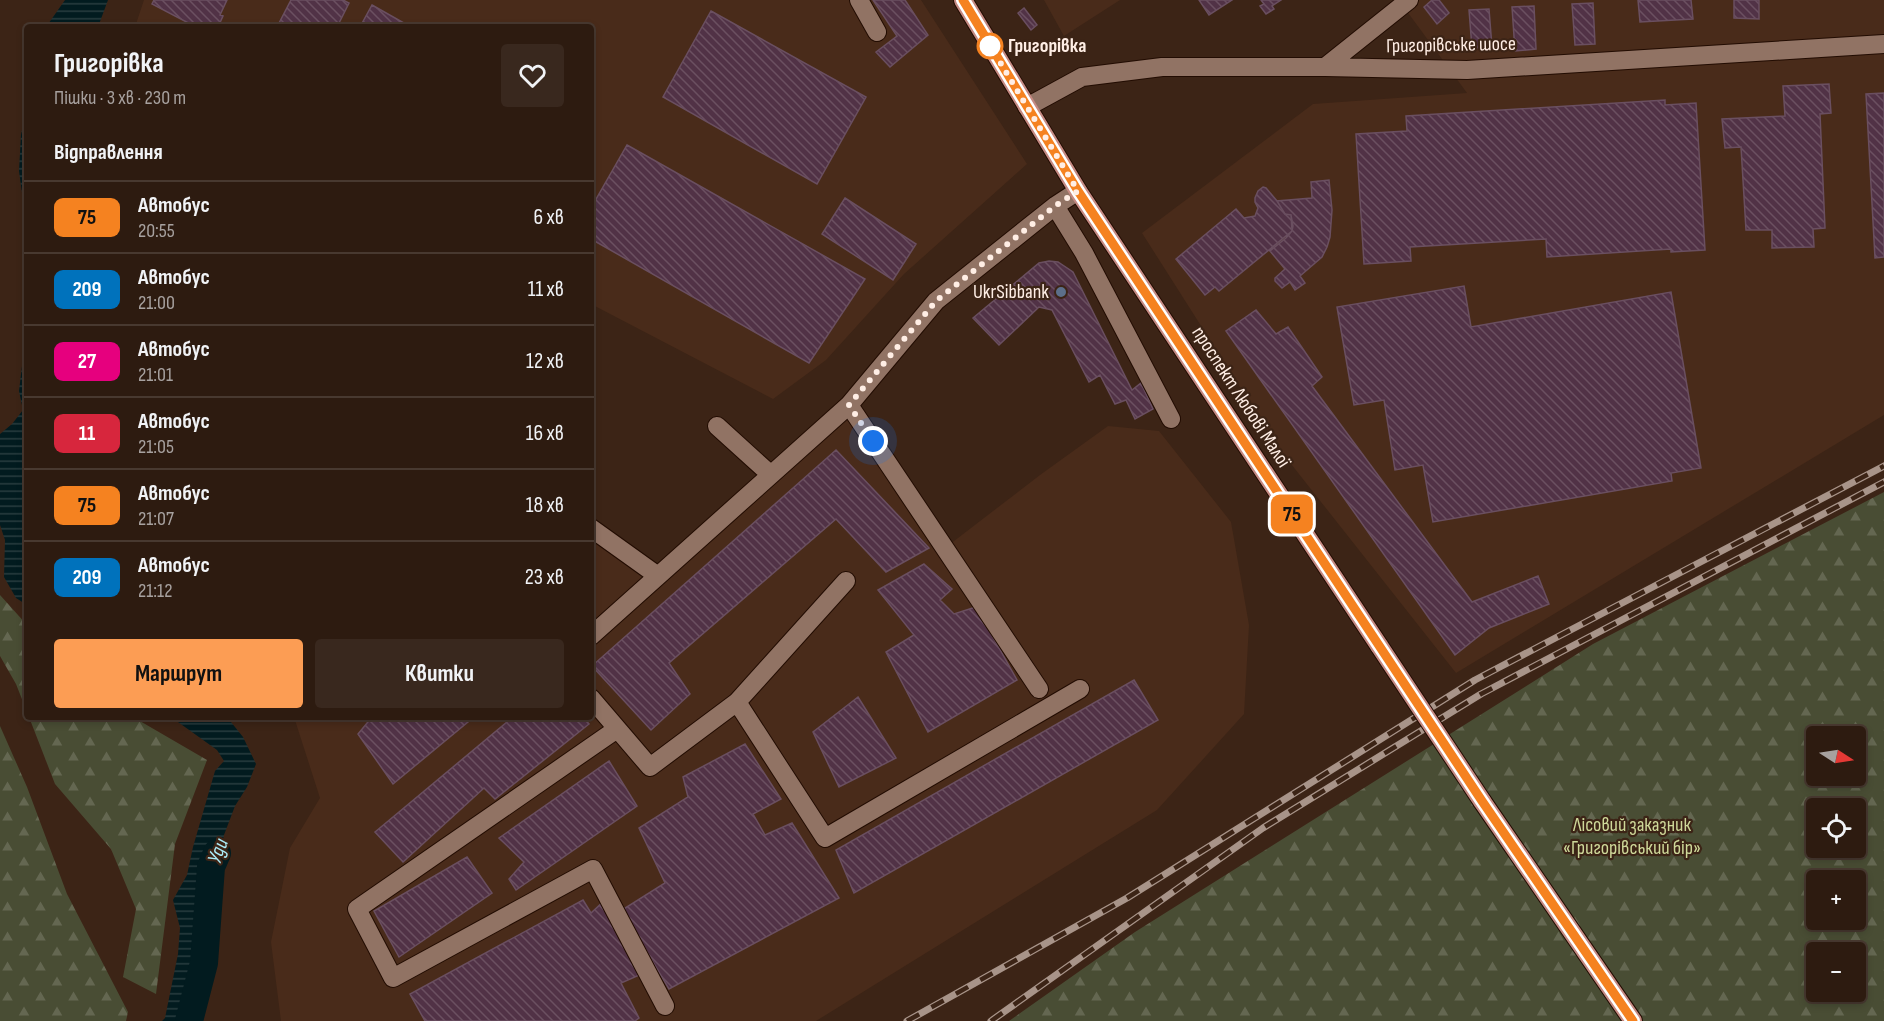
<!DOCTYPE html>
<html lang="uk">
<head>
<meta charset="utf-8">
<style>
  :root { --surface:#2d1b10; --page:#39281e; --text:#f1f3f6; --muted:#a7a19f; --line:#483930; --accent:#fc9d54 }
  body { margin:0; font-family:"Sofia Sans Condensed",sans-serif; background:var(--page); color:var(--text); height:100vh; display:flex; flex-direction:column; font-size:22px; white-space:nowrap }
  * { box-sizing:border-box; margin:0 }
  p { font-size:20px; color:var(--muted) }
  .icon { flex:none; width:33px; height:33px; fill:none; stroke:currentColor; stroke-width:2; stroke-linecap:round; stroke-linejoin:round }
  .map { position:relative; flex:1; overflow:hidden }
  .side { position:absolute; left:24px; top:24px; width:570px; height:696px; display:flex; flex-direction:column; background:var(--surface); border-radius:6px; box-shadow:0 3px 9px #0003,0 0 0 2px var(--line) }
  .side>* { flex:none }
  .badge { padding:0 12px; border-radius:9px; font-size:21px; line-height:39px }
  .needle { width:39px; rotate:102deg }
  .fabs { position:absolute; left:1806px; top:726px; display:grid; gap:12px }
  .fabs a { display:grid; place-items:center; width:60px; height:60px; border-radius:6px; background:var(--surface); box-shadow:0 3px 9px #0003,0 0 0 2px var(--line); font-size:30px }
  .you { position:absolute; width:30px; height:30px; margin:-15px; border:4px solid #fff; border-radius:50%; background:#1a73e8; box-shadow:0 0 0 9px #1a73e833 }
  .map>.badge { position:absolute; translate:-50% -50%; box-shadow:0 0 0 3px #fff }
  h2 { padding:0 30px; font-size:22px; line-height:54px }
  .round { display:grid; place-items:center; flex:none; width:63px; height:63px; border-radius:6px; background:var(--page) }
  .overview { display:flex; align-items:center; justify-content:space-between; height:102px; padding:0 30px }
  h1 { font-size:28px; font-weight:700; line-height:45px }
  .primary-button { display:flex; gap:12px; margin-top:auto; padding:12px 30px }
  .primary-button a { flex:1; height:69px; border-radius:6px; background:var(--accent); color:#111; font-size:24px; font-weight:700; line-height:69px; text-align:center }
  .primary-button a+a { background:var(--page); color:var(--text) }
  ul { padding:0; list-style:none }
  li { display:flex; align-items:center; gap:18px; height:72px; padding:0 30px; border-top:2px solid var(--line) }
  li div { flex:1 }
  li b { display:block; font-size:22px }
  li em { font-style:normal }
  li .badge { min-width:66px; font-weight:700; text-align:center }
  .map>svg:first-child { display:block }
  .built { fill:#492b1a }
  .forest { fill:url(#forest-firs); fill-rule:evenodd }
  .water { fill:url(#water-rules) }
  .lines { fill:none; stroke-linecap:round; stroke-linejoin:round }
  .river { stroke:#021b1f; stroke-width:28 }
  .building { fill:url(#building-back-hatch); stroke:#6a4f60; stroke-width:1.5 }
  .minor-casing { stroke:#220c02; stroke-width:20 }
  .major-casing { stroke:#220c02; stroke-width:20 }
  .minor { stroke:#917364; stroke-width:18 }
  .major { stroke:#c58a82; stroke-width:18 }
  .rail-casing { stroke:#a89489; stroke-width:7 }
  .rail { stroke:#3c2416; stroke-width:4.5; stroke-dasharray:14; stroke-linecap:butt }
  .major-bridge-casing { stroke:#220c02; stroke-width:20; stroke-linecap:butt }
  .major-bridge { stroke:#c58a82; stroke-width:18 }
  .line-casing { stroke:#fff; stroke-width:14 }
  .line { stroke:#f58220; stroke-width:9 }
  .walk { stroke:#ffeee5; stroke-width:6; stroke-dasharray:0 10.8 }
  .stop-dot { fill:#fff; stroke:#f58220; stroke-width:3 }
  .service-dot { fill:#5c6f8a; stroke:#3c2416; stroke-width:2 }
  .labels { text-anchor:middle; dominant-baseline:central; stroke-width:4.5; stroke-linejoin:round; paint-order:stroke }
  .street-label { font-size:20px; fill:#ffeee5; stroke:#3c2416 }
  .stop-label { font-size:20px; font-weight:bold; fill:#ffeee5; stroke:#3c2416; text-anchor:start }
  .poi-label { font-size:20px; fill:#ffeee5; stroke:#3c2416; text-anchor:end }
  .park-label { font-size:20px; fill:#ced899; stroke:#3c2416 }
  .water-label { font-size:21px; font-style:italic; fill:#abecf9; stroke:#3c2416 }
</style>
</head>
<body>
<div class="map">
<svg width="1884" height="1021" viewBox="0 0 1884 1021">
  <defs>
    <pattern id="forest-firs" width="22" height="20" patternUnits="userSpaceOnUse" patternTransform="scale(1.5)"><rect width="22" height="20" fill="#494d34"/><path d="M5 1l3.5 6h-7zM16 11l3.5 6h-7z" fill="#646751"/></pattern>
    <pattern id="water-rules" width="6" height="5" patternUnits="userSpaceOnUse" patternTransform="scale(1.5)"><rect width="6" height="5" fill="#021b1f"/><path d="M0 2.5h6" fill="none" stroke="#283c3f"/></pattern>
    <pattern id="building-back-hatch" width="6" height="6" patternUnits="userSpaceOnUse" patternTransform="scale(1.5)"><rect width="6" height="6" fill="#513246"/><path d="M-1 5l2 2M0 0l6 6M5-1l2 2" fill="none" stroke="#6b5061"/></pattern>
  </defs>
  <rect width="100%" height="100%" fill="#3c2416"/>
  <!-- built -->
  <path class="built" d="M144,0H921L1027,164L904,274L826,360L773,399L591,304V27H135Z
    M1044,0H1120L1064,36Z
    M1409,0H1884V415L1456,673L1280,450L1142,233L1313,104L1467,93L1403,6Z
    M849,405L945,548L1040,475L1108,426L1159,431L1231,522L1249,625L1244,714L1157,810L816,1021H281L271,942L290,848L320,798L294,717H591V525L662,573Z"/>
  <!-- forest -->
  <path class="forest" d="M1884,492V1021H1009L1135,932L1593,644ZM1816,736H1856V776H1816ZM1816,808H1856V848H1816ZM1816,880H1856V920H1816ZM1816,952H1856V992H1816Z
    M0,595L27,625V712L16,684L0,656Z
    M29,717H133L207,760L175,844L156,994L123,977L136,909L111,849L55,784Z
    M0,726L27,787L67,894L128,1012L126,1021H0Z"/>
  <!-- water -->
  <path class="water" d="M65,0H108L98,27H46Z
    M27,102V229L19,171L21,135Z
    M27,291V605L16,598L4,577L5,540L0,525V434L12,424L23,410L19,391L25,341Z
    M171,717H227L243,737L256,764L247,787L235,806L224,835L218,864L209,890L205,919L208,965L201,994L192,1021H162L165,1018L178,954L180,928L173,900L187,875L193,847L215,771L224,761L217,750Z"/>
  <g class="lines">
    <!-- river -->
    <path class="river" d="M189,1021L204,963L211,867L217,853"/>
  </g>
  <!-- building -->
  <path class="building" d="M154,0H227L220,15L223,16L218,27H196L152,4Z
    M291,0H343L349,3L337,27H277Z
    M873,0H905L928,35L890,67L876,52L897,36Z
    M1199,0H1232L1209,15Z
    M1261,0H1281L1272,6L1274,9L1266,14L1260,6L1264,4Z
    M1432,0H1439L1449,13L1437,24L1424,7Z
    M1638,0H1691L1693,19L1640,22Z
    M1734,0H1759V19L1734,18Z
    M1593,3L1595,44L1575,45L1572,4Z
    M372,5L411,27H360Z
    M1534,6L1536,49L1515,51L1512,7Z
    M1024,8L1037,25L1031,30L1018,13Z
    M1489,9L1492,47L1472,48L1469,10Z
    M711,11L866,97L817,184L663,97Z
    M1829,84L1831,113L1820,114L1825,228L1813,229L1814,247L1772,248V230H1746L1741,147L1725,148L1722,119L1785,116L1783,86Z
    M1884,93V257L1875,258L1866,94Z
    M1665,100V105L1696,103L1705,250L1671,252V249L1547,257L1546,239L1410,247L1411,261L1364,264L1356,134L1407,131L1406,116Z
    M627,145L865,279L809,363L591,239V208Z
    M1329,180L1332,210L1330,237L1327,247L1322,257L1300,276L1305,283L1295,290L1290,282L1282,288L1275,281V278L1285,269L1270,251L1286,238L1292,231L1293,226L1291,215L1285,214L1277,201L1312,198L1311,182Z
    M1263,187L1266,188L1277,201L1285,214L1291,215L1292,231L1219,291L1215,287L1205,295L1176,259L1236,209L1244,218L1255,216L1258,208L1255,202V198L1258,191Z
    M845,198L916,244L893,280L822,234Z
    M1049,261L1058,262L1073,272L1132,390L1141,383L1153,409L1135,419L1126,400L1115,404L1100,375L1089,382L1052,310L1039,307L999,345L973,318L1039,263Z
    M1464,286L1471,327L1671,292L1701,468L1671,473L1672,481L1433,522L1423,465L1395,470L1384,400L1354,405L1337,307Z
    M1256,310L1276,334L1288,327L1322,377L1312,386L1472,602L1538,576L1549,604L1489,628L1455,655L1226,331Z
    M836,450L929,548L886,572L836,519L669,663L690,694L651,730L592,666Z
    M924,564L952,589L940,600L954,614L976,607L1017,680L928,732L886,652L914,635L878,590Z
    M1134,680L1158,720L854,893L836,850Z
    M858,697L896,758L839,787L813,732Z
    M372,717H474L393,784L358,734Z
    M513,717H583L589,724L495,799L484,788L403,862L375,832Z
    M745,744L781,799L753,814L765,835L792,823L839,898L669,989L622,910L665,883L639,828L688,797L683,777Z
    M609,761L637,806L516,890L509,879L524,862L499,838Z
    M467,857L492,893L399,957L374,911Z
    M583,900L591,913L604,901L644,973L621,983L639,1018L635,1021H425L410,994Z"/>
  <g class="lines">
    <defs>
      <path id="minor" d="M859,0L877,32
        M1325,67L1409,0
        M1027,107L1082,77L1162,67H1325L1467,70L1884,44
        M1055,206L1084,253L1171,419
        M849,405L1039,689
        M717,426L771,475
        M591,528L658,576
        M591,636L849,405L936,301L1055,206L1078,191
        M591,698L650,767L737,702L846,581
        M737,702L825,838L1080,689
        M617,729L357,909L393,978L593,869L665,1006"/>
      <path id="major" d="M963,0L1078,191L1380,647
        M1482,801L1633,1021"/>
    </defs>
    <!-- minor casing -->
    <use href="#minor" class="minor-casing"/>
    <!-- major casing -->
    <use href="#major" class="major-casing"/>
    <!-- minor -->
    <use href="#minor" class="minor"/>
    <!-- major -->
    <use href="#major" class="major"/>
    <defs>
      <path id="rail" d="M907,1021L1127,898L1475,680L1884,466
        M991,1021L1263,828L1481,694L1884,482"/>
    </defs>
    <!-- rail casing -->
    <use href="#rail" class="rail-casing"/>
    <!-- rail -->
    <use href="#rail" class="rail"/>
    <defs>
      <path id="major-bridge" d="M1380,647L1482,801"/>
    </defs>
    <!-- major-bridge casing -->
    <use href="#major-bridge" class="major-bridge-casing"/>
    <!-- major-bridge -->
    <use href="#major-bridge" class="major-bridge"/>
  </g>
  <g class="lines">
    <defs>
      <path id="line" d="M963,0L1078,191L1482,801L1633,1021"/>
    </defs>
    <!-- line casing -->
    <use href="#line" class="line-casing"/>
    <!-- line -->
    <use href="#line" class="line"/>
    <!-- walk -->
    <path class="walk" d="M873,441L849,405L936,301L1055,206L1078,191L986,39L990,46"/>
  </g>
  <!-- markers -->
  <circle class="stop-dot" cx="990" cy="46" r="12"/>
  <circle class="service-dot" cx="1061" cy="292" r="6"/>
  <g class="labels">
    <!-- street labels -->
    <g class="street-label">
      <text transform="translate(1451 45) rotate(-1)">Григорівське шосе</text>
      <text transform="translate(1241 397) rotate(57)">проспект Любові Малої</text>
    </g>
    <!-- stop labels -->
    <g class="stop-label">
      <text x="1008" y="46">Григорівка</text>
    </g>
    <!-- poi labels -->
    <g class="poi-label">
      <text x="1049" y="292">UkrSibbank</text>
    </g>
    <!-- park labels -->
    <g class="park-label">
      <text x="1632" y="825">Лісовий заказник<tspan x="1632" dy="23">«Григорівський бір»</tspan></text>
    </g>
    <!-- water labels -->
    <g class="water-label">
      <text transform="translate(218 851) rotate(-71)">Уди</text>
    </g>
  </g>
</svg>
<div class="fabs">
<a><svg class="needle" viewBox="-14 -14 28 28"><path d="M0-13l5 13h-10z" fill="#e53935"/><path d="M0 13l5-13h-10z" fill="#a7a19f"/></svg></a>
<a><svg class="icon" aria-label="locate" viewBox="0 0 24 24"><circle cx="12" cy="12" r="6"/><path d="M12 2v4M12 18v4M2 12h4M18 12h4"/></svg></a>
<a>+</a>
<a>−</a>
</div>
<div class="you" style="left:873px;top:441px"></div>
<b class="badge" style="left:1292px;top:514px;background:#f58220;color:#111">75</b>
<section class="side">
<div class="overview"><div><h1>Григорівка</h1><p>Пішки · 3 хв · 230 m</p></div><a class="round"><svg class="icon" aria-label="heart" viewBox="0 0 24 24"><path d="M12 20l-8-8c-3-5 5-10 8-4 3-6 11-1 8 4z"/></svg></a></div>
<h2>Відправлення</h2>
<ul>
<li><span class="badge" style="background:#f58220;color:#111">75</span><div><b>Автобус</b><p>20:55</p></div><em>6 хв</em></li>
<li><span class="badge" style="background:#0072bc;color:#fff">209</span><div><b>Автобус</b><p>21:00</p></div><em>11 хв</em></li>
<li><span class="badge" style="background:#e6007e;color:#fff">27</span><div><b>Автобус</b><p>21:01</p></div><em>12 хв</em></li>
<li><span class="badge" style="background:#d7263d;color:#fff">11</span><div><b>Автобус</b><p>21:05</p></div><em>16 хв</em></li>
<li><span class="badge" style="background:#f58220;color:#111">75</span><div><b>Автобус</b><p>21:07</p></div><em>18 хв</em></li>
<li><span class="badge" style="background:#0072bc;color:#fff">209</span><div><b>Автобус</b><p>21:12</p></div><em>23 хв</em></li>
</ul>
<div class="primary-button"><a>Маршрут</a><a>Квитки</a></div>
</section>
</div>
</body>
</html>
